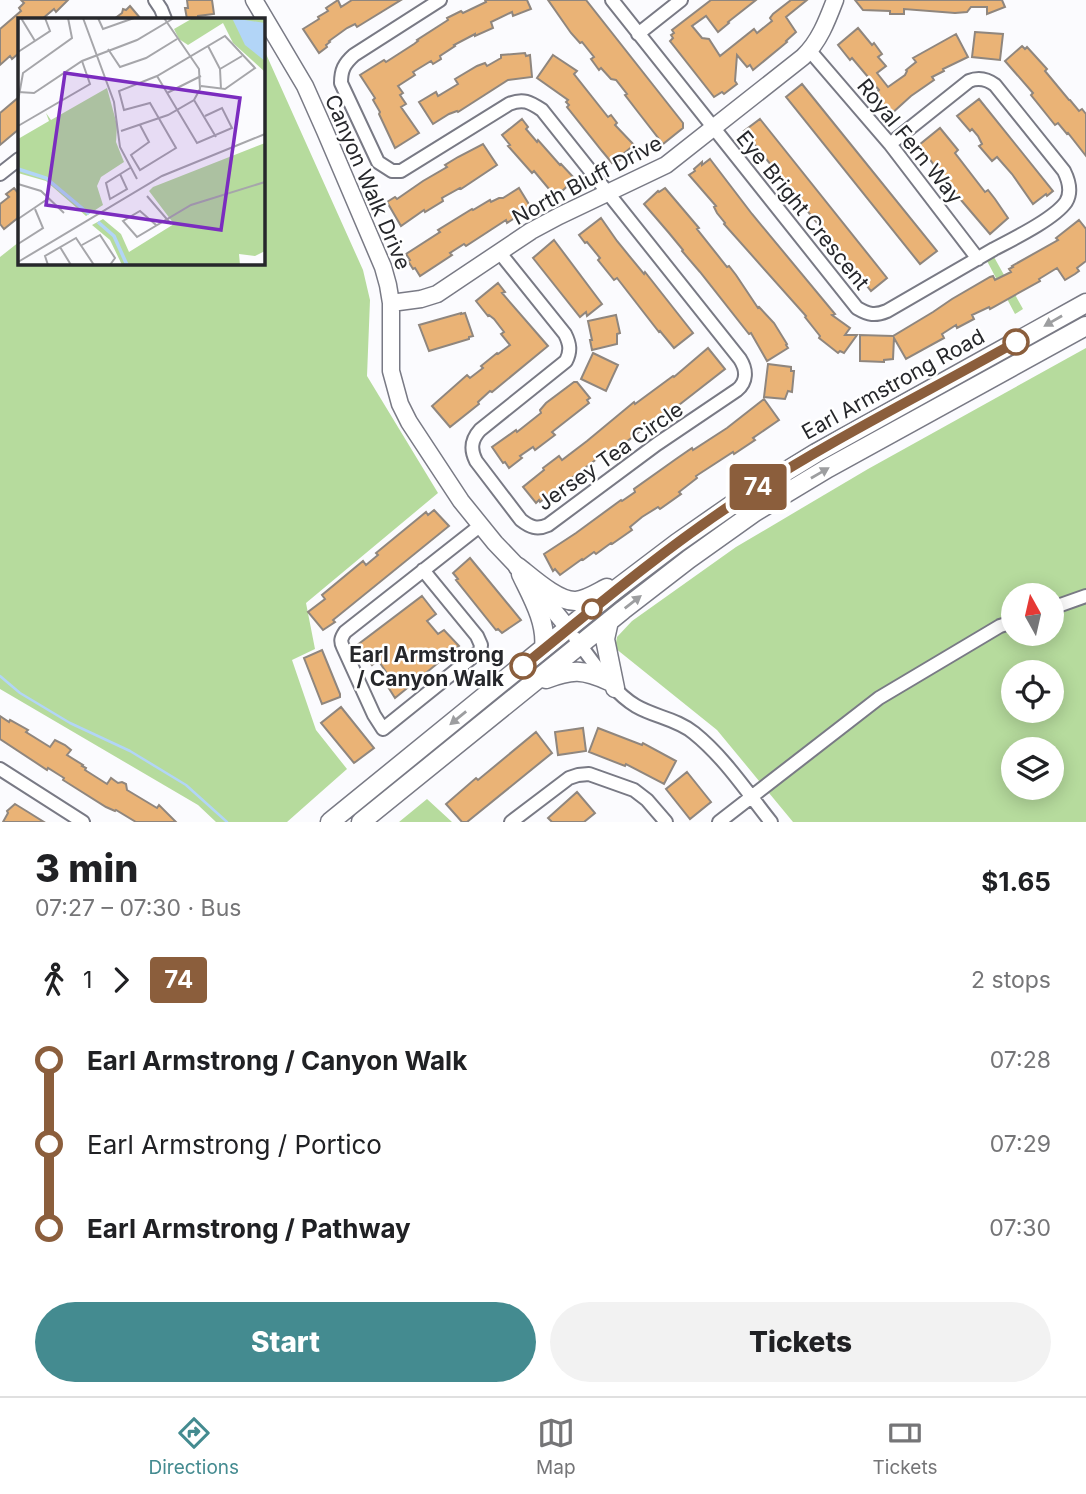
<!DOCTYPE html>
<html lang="en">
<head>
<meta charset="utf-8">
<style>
  :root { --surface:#fff; --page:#f2f2f2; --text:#202124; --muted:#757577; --line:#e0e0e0; --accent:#448b90 }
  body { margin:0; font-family:Inter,sans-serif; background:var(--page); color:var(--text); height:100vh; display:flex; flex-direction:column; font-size:26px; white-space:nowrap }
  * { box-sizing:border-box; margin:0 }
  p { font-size:23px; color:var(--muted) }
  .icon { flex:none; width:38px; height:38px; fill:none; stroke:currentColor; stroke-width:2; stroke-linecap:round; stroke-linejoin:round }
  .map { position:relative; height:822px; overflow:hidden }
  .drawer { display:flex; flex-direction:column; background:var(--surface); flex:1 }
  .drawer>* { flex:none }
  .badge { padding:0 14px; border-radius:5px; font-size:24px; line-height:46px }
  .needle { width:46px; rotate:352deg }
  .tools { position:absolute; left:1001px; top:583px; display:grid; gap:14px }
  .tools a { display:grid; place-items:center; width:63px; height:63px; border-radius:50%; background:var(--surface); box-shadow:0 4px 18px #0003; font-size:35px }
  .map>.badge { position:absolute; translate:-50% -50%; box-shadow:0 0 0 4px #fff }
  .legs { display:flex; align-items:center; gap:10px; height:77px; padding:0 35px; font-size:23px }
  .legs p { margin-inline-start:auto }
  .overview { display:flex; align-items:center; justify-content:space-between; height:119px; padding:0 35px }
  h1 { font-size:38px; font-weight:800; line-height:52px }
  .button { display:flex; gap:14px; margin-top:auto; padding:14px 35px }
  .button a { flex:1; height:80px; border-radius:42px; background:var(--accent); color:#fff; font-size:28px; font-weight:800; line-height:80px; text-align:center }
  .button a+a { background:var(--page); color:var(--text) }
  ul { padding:0 35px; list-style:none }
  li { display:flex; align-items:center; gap:24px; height:84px; font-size:26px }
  li i { display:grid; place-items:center; width:10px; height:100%; margin:0 9px; background:currentColor }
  li i::after { content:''; width:18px; height:18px; margin:-9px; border:5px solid; border-radius:50%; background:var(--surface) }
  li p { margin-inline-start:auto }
  li:first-child i { background:linear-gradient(#0000 50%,currentColor 0) }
  li:last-child i { background:linear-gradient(currentColor 50%,#0000 0) }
  .tabs { display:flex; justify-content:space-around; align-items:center; height:98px; border-top:2px solid var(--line); background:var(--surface); font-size:19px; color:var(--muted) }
  .tabs a { display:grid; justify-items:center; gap:4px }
  .tabs .current { color:var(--accent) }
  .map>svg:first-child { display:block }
  .green { fill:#b6db9d; fill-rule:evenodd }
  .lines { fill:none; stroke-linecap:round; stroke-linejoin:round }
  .stream { stroke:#b2d5f7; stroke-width:2.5 }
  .building { fill:#eab376; stroke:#8f867e; stroke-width:2 }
  .minor-casing { stroke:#797a85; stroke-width:16 }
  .tertiary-casing { stroke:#797a85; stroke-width:19 }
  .secondary-casing { stroke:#797a85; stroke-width:21 }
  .minor { stroke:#fff; stroke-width:12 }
  .tertiary { stroke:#fff; stroke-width:16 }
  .secondary { stroke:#fff; stroke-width:18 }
  .oneway { fill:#9d9ea0 }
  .line-1-casing { stroke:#fff; stroke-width:16 }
  .line-1 { stroke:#8b5e3c; stroke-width:10 }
  .stop-1-dot { fill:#fff; stroke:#8b5e3c; stroke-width:3.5 }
  .labels { text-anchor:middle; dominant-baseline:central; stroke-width:5; stroke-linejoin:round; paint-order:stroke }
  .street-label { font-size:21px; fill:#26272b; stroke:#fff }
  .stop-label { font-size:21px; font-weight:bold; fill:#26272b; stroke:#fff; text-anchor:end }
  .inset-river { fill:none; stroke:#b2d5f7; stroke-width:3.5 }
  .inset-road { fill:none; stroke:#a6a6aa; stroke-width:2 }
  .view { fill:#7b2cbf; fill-opacity:0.15; stroke:#7b2cbf; stroke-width:3.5 }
  .inset-edge { fill:none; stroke:#26272b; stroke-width:3.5 }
</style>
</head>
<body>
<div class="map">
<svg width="1086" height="822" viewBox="0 0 1086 822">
  <rect width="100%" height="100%" fill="#fbfbfe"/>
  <!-- green -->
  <path class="green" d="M266,54L363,270L370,300L367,376L438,493L306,603L315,649L292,660L316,730L347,769L287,822H216L198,805L0,689V257L19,242V262H262V56Z
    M994,257L1023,309L1015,314L987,261Z
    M1086,348V822H793L717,730L615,648L617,637L632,621L736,547L868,469ZM1013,595H1052V634H1013ZM1013,672H1052V710H1013ZM1013,749H1052V788H1013Z
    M427,799L452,822H399Z"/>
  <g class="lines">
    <!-- stream -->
    <path class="stream" d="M0,676L20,693L70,723L130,751L186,785L227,822"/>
  </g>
  <!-- building -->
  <path class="building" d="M21,0H68L56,12L54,9L42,19H19V53L12,59L10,56L0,65V29L21,11L19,8L24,3Z
    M187,0H212L214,14L198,16V19H187L185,8H188Z
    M338,0L341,7L352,0H401L357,27L355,24L347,28L329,41L330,42L326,45L327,47L319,53L303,29L319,19L318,17L328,11L326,8Z
    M485,0H527L531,9L513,16L512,12L491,22L493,28L475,36V34L454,45L455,46L440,56L441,59L433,64L431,61L413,72L415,75L398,86L403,93L400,95L406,104L401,107L419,133L395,148L379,114L380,112L373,100L375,98L360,75L384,60L386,62L414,44L418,41L417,40L448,20L447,18L461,11L463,13L486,2Z
    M548,0H586L683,123V128L663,144L638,112L625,95L627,94L616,80L611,79L601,68L599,70L591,59L594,57L582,42L580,43L571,33Z
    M711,0H756L728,22L729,23L718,32L706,16L692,26L702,38L709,39L720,56L754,29L757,33L772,21L770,18L773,14L791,0H807L786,17L796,32L786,41L787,42L781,47L753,70L750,65L747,67L737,55L735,81L737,84L724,94L722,92L714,97L670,41L673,38L671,35L674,33L672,30Z
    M855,0H1002L1005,7L987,14V7H971L967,12L955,13L904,9V14H890V11L863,10Z
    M130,6L141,19H114L122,13L123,9L126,10Z
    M858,28L872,45L874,43L882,54L878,57L886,66L877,73L888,87L905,75L907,71L906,70L916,62L913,58L956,34L968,57L943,69L944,71L932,77L934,80L911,96L890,115L876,97L879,94L877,92L879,90L852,58L850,60L838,45Z
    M975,32L1003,34L1000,60L972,57Z
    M1022,46L1025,49L1027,47L1047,69L1045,71L1069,100H1070L1079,111L1082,109L1086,114V156L1068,133L1067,134L1058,123L1055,125L1031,95L1033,93L1005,61Z
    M525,53L526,56L530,55L532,77L508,80L458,112L457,111L449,114L433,124L419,102L436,92L438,96L458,84L455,79L477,66L485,63L487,66L501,58V55Z
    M553,55L577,71L574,74L608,117L611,115L617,123L615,125L634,145L623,154L625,156L619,161L617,159L612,163L602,151L567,107L569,105L566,102L568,100L537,78Z
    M802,84L937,251L920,264L786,97Z
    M19,97V129L0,145V113Z
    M979,99L1053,191L1047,196L1046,194L1033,204L1012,174L997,157L992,161L979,146L982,144L978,136L972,129L970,131L957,116Z
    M522,119L528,127L526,129L537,142L538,140L560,165L561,164L575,179L561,192L559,191L554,195L534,171L532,173L508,146L510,145L502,135Z
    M760,119L887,278L871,291L744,131Z
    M940,128L958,150L955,153L985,192L988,190L995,199L1008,218L990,234L955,193L919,145Z
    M483,144L497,165L461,189L460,188L442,198L443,201L425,212L424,210L401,226L387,202L395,197L397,199L423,181L447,167L445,165L458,157Z
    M710,159L752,214L835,314L832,315L850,328L845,335H857L844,353L840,351L838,353L819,338L820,336L805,317L806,316L724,224L725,223L717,213L714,207L716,206L689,175L695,171L694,169L702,162V165Z
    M14,188L19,194V217L4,229L0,224V204L9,197L6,194Z
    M519,188L530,206L515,216L516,217L507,223L506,220L466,246L464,244L450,253L452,255L420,276L415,268L413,269L408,261L410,260L406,254L440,232L438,230L472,209L473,210L490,200L491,202L499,198H503Z
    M665,188L699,228L697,229L727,267L729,266L736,275L758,308L759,307L774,323L787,344L786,345L788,348L767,361L751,333L749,334L700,272L682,251L683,250L669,233L644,204L658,191L659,192Z
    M601,218L617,241L644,274L645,272L693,333L674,348L660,331L659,332L617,278L614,280L598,260L600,258L587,242L585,243L579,235Z
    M1079,220L1086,229V261L1077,268L1079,271L1075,274L1065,280L1057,268L1039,279L1040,281L990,309L989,307L972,315L974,319L957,328L956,325L942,334L944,338L906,359L894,338L893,359L884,360V362L860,361V335L893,336L933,312L952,299L990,277L993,276L995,280L1011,272L1009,269L1013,267L1012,266L1058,240L1056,238Z
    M554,240L602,304L587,316L586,312L580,317L533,258Z
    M498,283L505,292L502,293L548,346L492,392L490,391L478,402L479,404L450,427L432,406L467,375L470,378L483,368L481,366L497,353L498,354L510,345L501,334L504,332L494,319L489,315L488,316L476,301Z
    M461,313V314L465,313L473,336L469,337V339L429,351L419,325Z
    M616,315L620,333L617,334V344L592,350L590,340H592L588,321Z
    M708,348L725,369L670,412L669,411L654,422L653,421L621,446L619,445L608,454L606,452L540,502L539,500L536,503L523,487L544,470L543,468L559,456L562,460L587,441L634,402L635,404L673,376L674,377Z
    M593,353L618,365L606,391L581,379Z
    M768,364L791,367V371H794L792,392L788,391L785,399L764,397Z
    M574,382H577L590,398L587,400L589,403L552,432L555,435L535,450L533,447L520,456L522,458L509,468L505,462L503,463L492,447L516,430L517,432L541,413L540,410L546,403Z
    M764,399L779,420L753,438L755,440L734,454L733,452L696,476L697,478L679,492L681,494L660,509L658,507L642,517L630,527L632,530L612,544L611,543L596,554L594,552L583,560L582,559L560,575L555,569L553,571L544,554L576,533L621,500L622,501L635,492L634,489L676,459L692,448L693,450L727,428Z
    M434,510L449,526L333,620L335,622L323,630L308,612L325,599L322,595L363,561L366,565L378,555L376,553L426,512L428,515Z
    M470,558L521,620L502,633L498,629L496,630L456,580L458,579L453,573Z
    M422,596L436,614L427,621L438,634L444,630L459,646L395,698L383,679L388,675L378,660L372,665L356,646Z
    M322,650L340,694V697L322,704L304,658Z
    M341,707L374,748L354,763L321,723Z
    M0,716L9,722L10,720L28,730L26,732L50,747L55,740L65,745L71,750L67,755L83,765L82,766L86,768L85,770L107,784L111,778L118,783L122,782L126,784L127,790L157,808L159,805L176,822H136L116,810L115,811L106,807L63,780L64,778L48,768L47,770L0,739Z
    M583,728L586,751L558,755L555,732Z
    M598,728L642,745L643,743L676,761L664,784L626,764L625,766L589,752Z
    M536,732L552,753L467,822H462L446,804L476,778L478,780Z
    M687,772L711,802L690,819L666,789Z
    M577,792L595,813L584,822H552L548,818Z
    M15,804L28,812L44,822H3L8,813L7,811Z"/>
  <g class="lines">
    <defs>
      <path id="minor" d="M155,0L161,9L165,19
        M440,0L354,55C344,64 341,70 341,83L378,162L392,171H401L509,104C523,98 530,102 542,110L740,359C747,370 747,382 737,390L657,444L548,525C537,530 530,527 521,520L476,461C470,449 471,440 480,430L566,361C571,351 570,344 565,334L500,253
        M612,0L857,308C869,315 875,316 887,311C923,290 959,269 994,249C1013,239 1054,219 1066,202C1072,192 1069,181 1064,171L995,85C987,79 979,77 969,81L890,144
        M638,34L681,0
        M810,51L890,144L978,259
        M0,174L19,159
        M423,570L477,636L481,645L480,651L383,729L374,715L343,647C340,641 341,638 345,632L481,525
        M1052,608L1086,596
        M575,638C592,660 612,692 636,706C655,717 677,719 694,733C724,757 747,792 771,822
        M0,769L83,822
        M511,822L569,778L578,775L589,774L634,790L647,800L666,822
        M719,822L879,698L1000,626L1013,622"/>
      <path id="tertiary" d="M254,0L305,86L325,131L383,267L388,285L391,303V371L400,404L409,422L461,501L495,543L518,567L569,629
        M391,303L421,299L437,294L531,231L559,216L666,165L803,57C819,42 827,21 835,0"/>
      <path id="secondary" d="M518,567C532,578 558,602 576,601C587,600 597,593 607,588
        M521,574C532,597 547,622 544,648
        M609,621L605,639L615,688
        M546,679C572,669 583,669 609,681
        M330,822L615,590L677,543L733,504L816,453L1086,303
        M361,822L623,610L689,559L755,512L828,468L1086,326"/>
    </defs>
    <!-- minor casing -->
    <use href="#minor" class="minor-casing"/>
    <!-- tertiary casing -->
    <use href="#tertiary" class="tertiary-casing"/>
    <!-- secondary casing -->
    <use href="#secondary" class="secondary-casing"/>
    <!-- minor -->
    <use href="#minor" class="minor"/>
    <!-- tertiary -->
    <use href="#tertiary" class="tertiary"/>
    <!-- secondary -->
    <use href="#secondary" class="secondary"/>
  </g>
  <!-- one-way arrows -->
  <defs><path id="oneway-solid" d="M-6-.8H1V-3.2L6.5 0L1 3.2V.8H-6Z" transform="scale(1.75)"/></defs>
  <g class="oneway">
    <use href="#oneway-solid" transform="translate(1053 321) rotate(150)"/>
    <use href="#oneway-solid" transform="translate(820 473) rotate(-30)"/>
    <use href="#oneway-solid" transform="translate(633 602) rotate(-38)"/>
    <use href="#oneway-solid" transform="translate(458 718) rotate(141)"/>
  </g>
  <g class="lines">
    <defs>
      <path id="line-1" d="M523,666C592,610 660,552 734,503C824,443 922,395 1016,342"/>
    </defs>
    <!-- line-1 casing -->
    <use href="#line-1" class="line-1-casing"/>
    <!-- line-1 -->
    <use href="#line-1" class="line-1"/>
  </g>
  <!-- markers -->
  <g class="stop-1-dot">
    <circle cx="1016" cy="342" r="12"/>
    <circle cx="592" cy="609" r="9"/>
    <circle cx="523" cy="666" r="12"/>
  </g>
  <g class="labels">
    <!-- street labels -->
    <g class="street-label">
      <text transform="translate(910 141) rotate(51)">Royal Fern Way</text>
      <text transform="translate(587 180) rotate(-28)">North Bluff Drive</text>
      <text transform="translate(368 182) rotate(67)">Canyon Walk Drive</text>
      <text transform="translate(803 210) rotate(51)">Eye Bright Crescent</text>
      <text transform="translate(893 384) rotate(-29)">Earl Armstrong Road</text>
      <text transform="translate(610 456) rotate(-35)">Jersey Tea Circle</text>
    </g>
    <!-- stop labels -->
    <g class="stop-label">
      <text x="504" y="654">Earl Armstrong<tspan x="504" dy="24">/ Canyon Walk</tspan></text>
    </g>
  </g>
  <!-- overview -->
  <g transform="translate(18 18)">
    <rect width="247" height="247" fill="#fbfbfe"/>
    <path d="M175,0H247V54L215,25L205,5L170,27L161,21L156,11ZM89,70L99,107L98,124L106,144L83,159L79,168L85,187L68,198L28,163L0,155V121L31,103L28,95L33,102ZM247,125V233L237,238L221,236L222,247H104L92,222L74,207L85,201L103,216L111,234L156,206L131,173L135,169Z" fill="#b6db9d"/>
    <path d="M214,0L247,5V43L227,27Z" fill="#b2d5f7"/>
    <path class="inset-river" d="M0,151L28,160L71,196M80,204L96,218L109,247"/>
    <path class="inset-road" d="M3,0L17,23M65,0L96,84L102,129L119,161M80,0L85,11L116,0M190,28L202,51L203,71M90,31L102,49L128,40L159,21M0,34L32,13L27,0M202,51L224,38M139,58L179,125L214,110L204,90L187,98M0,74L16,75L64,43L119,22L156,0M149,75L183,58M176,82L198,119M0,83L5,55L54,20L50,0M122,107L131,124L113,137L122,152L158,130L132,85L106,92L101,73L139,58L207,18L237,50L207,71L183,68M0,108L72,66L64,43M103,113L150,97L176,82L182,71L181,51L146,0M102,156L109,171L92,181L88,165L112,150M0,166L23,173L46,195M129,178L153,206M0,201L31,180M138,207L122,193L105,203L119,219L173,187L247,164M0,226L25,210L17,191M64,227L82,217L97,240L92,247M42,229L53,247M0,244L144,158L247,116M30,247L27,238L58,220L76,247"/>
    <path class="view" d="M47,55L222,80L203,212L28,187Z"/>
    <rect width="247" height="247" class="inset-edge"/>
  </g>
</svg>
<div class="tools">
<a><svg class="needle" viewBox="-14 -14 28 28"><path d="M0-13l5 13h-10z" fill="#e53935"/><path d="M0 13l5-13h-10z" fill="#757577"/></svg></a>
<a><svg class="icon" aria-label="locate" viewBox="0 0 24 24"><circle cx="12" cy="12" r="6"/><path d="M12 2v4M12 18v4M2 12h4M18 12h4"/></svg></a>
<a><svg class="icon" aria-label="layers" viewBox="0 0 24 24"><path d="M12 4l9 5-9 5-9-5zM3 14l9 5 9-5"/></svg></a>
</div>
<b class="badge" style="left:758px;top:487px;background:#8b5e3c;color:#fff">74</b>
</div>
<section class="drawer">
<div class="overview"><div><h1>3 min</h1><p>07:27 – 07:30 · Bus</p></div><b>$1.65</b></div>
<div class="legs"><svg class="icon" aria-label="walk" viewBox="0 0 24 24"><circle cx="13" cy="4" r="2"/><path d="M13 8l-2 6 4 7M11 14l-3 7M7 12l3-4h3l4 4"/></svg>1<svg class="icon" aria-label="forward" viewBox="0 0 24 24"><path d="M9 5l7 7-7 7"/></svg><b class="badge" style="background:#8b5e3c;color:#fff">74</b><p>2 stops</p></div>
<ul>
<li><i style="color:#8b5e3c"></i><b>Earl Armstrong / Canyon Walk</b><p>07:28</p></li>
<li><i style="color:#8b5e3c"></i><span>Earl Armstrong / Portico</span><p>07:29</p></li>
<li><i style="color:#8b5e3c"></i><b>Earl Armstrong / Pathway</b><p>07:30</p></li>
</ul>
<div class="button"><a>Start</a><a>Tickets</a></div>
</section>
<nav class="tabs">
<a class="current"><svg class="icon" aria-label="directions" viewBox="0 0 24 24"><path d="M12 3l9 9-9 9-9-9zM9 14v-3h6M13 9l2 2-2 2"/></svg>Directions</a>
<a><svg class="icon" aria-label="map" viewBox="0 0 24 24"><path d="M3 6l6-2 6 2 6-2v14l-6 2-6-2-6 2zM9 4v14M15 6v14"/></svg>Map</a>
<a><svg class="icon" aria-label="tickets" viewBox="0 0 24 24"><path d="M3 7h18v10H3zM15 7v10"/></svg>Tickets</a>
</nav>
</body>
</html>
